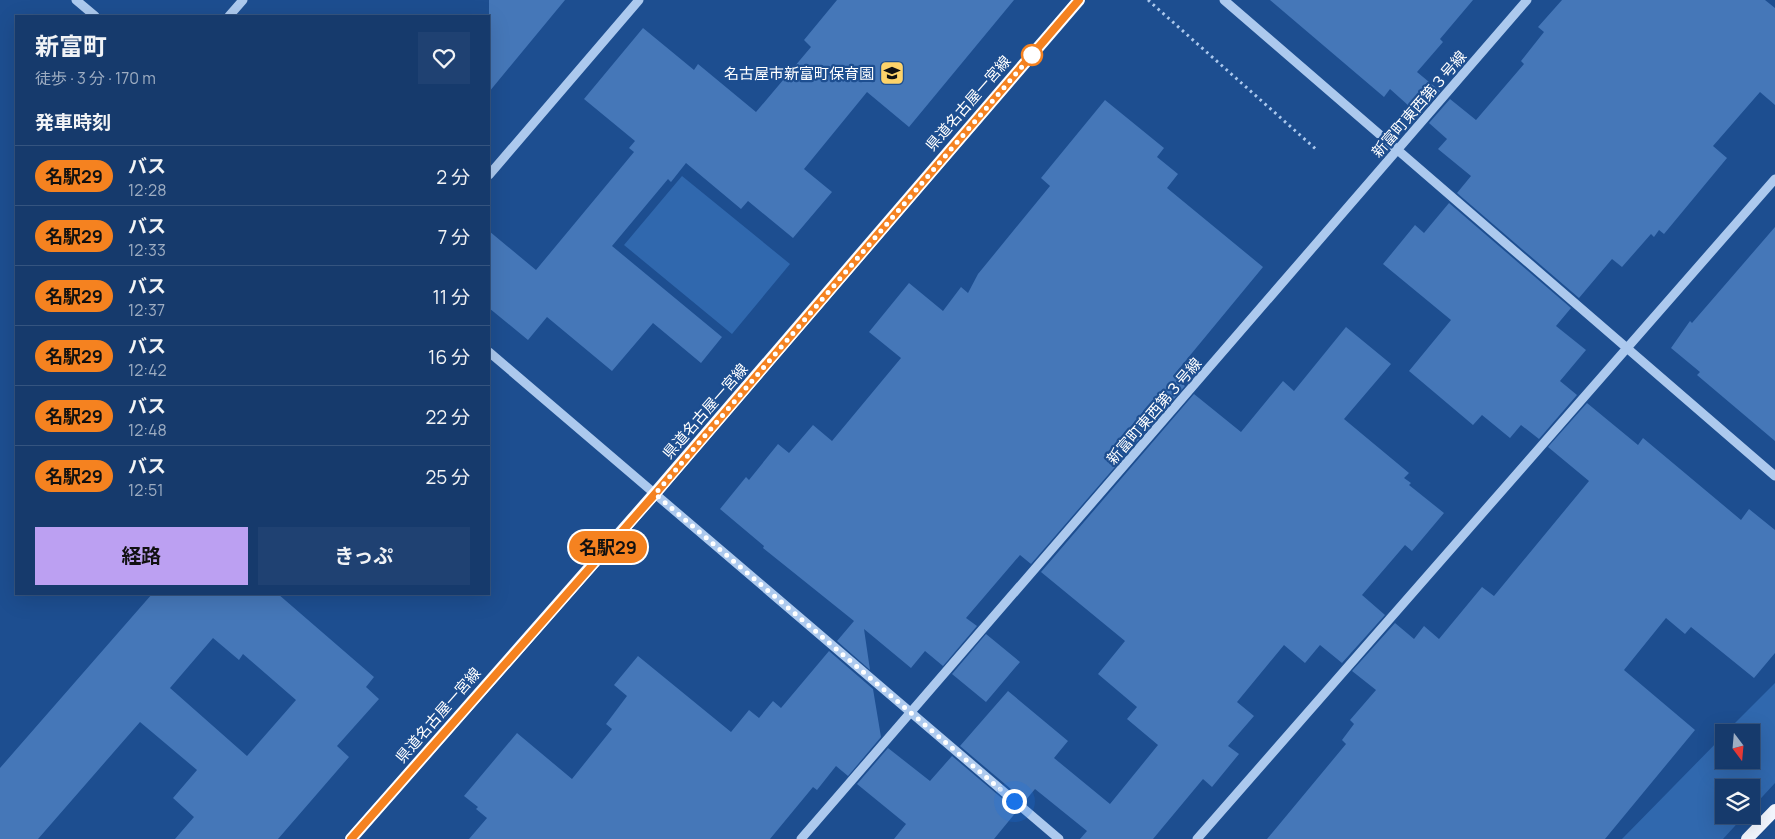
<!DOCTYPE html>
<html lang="ja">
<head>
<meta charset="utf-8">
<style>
  :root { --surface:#163a6c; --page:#1f4172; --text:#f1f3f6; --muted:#9eadc2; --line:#35547f; --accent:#bca0f2 }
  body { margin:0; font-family:Manrope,"Noto Sans JP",sans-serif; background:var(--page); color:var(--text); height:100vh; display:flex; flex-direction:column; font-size:19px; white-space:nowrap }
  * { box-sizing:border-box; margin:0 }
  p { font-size:16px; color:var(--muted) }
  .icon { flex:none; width:28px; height:28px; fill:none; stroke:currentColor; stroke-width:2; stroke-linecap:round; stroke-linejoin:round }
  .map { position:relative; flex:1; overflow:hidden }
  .drawer { position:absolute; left:15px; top:15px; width:475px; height:580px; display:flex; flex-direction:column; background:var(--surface); border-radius:0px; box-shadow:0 5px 20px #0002,0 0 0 1px var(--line) }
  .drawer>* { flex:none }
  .badge { padding:0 10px; border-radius:16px; font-size:18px; line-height:32px }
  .needle { width:32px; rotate:164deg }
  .controls { position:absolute; left:1715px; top:724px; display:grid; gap:10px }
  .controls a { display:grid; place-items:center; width:45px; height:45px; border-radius:0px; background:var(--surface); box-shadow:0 5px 20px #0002,0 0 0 1px var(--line); font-size:25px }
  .you { position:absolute; width:25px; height:25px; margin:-12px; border:4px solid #fff; border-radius:50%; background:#1a73e8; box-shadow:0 0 0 8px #1a73e833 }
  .map>.badge { position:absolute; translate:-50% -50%; box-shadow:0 0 0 2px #fff }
  h2 { padding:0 20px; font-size:19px; line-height:45px }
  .round { display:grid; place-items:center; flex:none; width:52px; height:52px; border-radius:0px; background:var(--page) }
  .summary { display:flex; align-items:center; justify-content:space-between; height:85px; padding:0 20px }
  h1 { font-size:24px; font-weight:700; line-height:38px }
  .primary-button { display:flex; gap:10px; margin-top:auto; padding:10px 20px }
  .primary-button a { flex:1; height:58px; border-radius:0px; background:var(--accent); color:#111; font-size:20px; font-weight:700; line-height:58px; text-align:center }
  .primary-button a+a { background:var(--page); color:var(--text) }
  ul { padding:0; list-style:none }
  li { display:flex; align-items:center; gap:15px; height:60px; padding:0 20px; border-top:1px solid var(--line) }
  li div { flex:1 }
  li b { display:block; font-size:19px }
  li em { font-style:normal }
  li .badge { min-width:55px; font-weight:700; text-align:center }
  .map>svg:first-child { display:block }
  .green { fill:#3068ae }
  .building { fill:#4577b8; fill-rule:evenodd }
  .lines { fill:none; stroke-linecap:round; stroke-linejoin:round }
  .path { stroke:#acc9ee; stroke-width:3; stroke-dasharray:2.5 4; stroke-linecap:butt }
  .minor { stroke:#acc9ee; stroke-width:9 }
  .major { stroke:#f3f7ff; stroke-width:12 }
  .line-casing { stroke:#fff; stroke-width:11 }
  .line { stroke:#f58220; stroke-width:8 }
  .walk { stroke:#fff; stroke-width:5; stroke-dasharray:0 9 }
  .stop-dot { fill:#fff; stroke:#f58220; stroke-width:2.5 }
  .labels { text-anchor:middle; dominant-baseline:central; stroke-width:4.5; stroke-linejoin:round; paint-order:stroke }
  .poi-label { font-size:15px; fill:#fff; stroke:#1d4e90; text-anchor:end }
  .street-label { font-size:15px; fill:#fff; stroke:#1d4e90 }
</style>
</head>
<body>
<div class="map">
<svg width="1775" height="839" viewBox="0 0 1775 839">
  <rect width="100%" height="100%" fill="#1d4e90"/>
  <!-- green -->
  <path class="green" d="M682,176L790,264L732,334L624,245Z
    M1775,683V783L1751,809V788H1724V815H1745L1723,839H1622L1724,735V760H1751V732H1726Z"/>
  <!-- building -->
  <path class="building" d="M489,0H565L489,92Z
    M837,0H1014L909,127L867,92L804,169L832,192L793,238L748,201L741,209L686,163L671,182L668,179L612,246L722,337L701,363L653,323L612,371L547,317L528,340L489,308V231L536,270L634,152L629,148L635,141L584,99L643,28L694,70L698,64L756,112L811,47L804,40Z
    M1270,0H1473L1440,39L1443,42L1417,72L1440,91L1419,115L1390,89L1384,97Z
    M1562,0H1765L1775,8V105L1760,92L1713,146L1727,158L1664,234L1659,230L1654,237L1651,234L1622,267L1612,259L1579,298L1457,193L1471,176L1438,149L1447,139L1429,123L1450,99L1476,120L1524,64L1521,61L1544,32L1538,27Z
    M1105,100L1164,148L1157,157L1178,174L1167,188L1263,267L1173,376L1185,386L1031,564L1020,555L966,618L977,626L943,666L925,651L911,668L864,629L870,670L837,641L854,621L763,548L764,546L720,509L746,477L749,480L778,444L789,453L813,425L832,441L901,358L869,332L909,283L943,311L961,287L968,293L978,274L1050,186L1041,178Z
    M1449,203L1571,308L1556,326L1586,350L1560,381L1577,395L1539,439L1521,425L1510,438L1482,415L1473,425L1409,371L1451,320L1383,264L1415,225L1424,233Z
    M1775,227V441L1697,375L1700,372L1671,348L1690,321L1692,323Z
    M1346,327L1391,364L1344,419L1409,473L1404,478L1411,483L1409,485L1444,513L1412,551L1405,545L1362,595L1385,615L1342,663L1320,645L1305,663L1284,645L1237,702L1254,716L1228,746L1239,754L1212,787L1203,779L1153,839H1080L1087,831L1035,789L1025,801L960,746L1008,691L1068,741L1054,758L1110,804L1158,745L1127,719L1137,707L1098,674L1125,641L1041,572L1194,394L1241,432L1283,381L1294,391Z
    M1587,403L1638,445L1643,438L1741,520L1749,509L1775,530V653L1754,678L1691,627L1685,634L1666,618L1624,670L1695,730L1605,839H1267L1346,744L1342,740L1354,724L1350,720L1376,690L1352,671L1395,623L1414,639L1424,626L1439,639L1482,587L1494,596L1589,481L1548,447Z
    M152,594H278L374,677L366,687L379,699L337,746L349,757L278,839H175L194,817L173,798L197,770L140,722L38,839H0V768ZM213,638L239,660L243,654L296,700L247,756L170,688Z
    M986,634L1020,662L986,702L952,674Z
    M829,651L873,689L881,737L848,776L836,766L817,790L813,787L770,839H469L487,818L476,809L478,807L464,796L517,733L572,779L612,729L606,724L627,696L614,685L638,656L731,732L749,710L759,718L773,701L781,708Z
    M888,748L930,781L952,756L1017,811L994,839H894L906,824L857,784Z"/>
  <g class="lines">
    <!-- path -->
    <path class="path" d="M1148,0L1318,151"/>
    <!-- minor -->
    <path class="minor" d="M76,0L95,16
      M1224,0L1775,476
      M229,16L243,0
      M489,175L639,0
      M489,352L1059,839
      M801,839L1527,0
      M1197,839L1775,179"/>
    <!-- major -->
    <path class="major" d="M351,839L655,493L1079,0
      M1747,839L1775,810"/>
  </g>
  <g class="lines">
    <defs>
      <path id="line" d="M351,839L655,494L1079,0"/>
    </defs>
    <!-- line casing -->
    <use href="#line" class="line-casing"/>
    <!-- line -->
    <use href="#line" class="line"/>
    <!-- walk -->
    <path class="walk" d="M1014,801L655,494L1032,55"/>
  </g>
  <!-- icons -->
  <defs>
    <symbol id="school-square" viewBox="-11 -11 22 22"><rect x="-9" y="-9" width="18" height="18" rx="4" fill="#fdd36a" stroke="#1d4e90"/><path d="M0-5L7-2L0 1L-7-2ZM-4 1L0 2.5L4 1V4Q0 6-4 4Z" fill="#111"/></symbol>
  </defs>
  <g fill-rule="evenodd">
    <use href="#school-square" x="878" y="59" width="28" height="28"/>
  </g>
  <!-- markers -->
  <circle class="stop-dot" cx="1032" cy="55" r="10"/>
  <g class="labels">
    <!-- poi labels -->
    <g class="poi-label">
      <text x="874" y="73">名古屋市新富町保育園</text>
    </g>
    <!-- street labels -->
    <g class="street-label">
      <text transform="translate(968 103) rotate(-49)">県道名古屋一宮線</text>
      <text transform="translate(1419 104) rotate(-49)">新富町東西第３号線</text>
      <text transform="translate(705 411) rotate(-49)">県道名古屋一宮線</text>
      <text transform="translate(1154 411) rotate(-49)">新富町東西第３号線</text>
      <text transform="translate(438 715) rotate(-49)">県道名古屋一宮線</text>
    </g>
  </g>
</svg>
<div class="controls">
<a><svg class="needle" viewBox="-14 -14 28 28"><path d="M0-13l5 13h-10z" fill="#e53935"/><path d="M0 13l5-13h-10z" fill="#9eadc2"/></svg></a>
<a><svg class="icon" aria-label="layers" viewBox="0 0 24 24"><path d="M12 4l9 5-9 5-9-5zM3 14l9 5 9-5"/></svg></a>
</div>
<div class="you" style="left:1014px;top:801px"></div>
<b class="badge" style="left:608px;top:547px;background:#f58220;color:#111">名駅29</b>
<section class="drawer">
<div class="summary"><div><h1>新富町</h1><p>徒歩 · 3 分 · 170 m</p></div><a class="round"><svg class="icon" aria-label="heart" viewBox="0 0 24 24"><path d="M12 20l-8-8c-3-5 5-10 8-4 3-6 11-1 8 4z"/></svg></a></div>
<h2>発車時刻</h2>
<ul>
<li><span class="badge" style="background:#f58220;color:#111">名駅29</span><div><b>バス</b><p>12:28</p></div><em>2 分</em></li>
<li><span class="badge" style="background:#f58220;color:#111">名駅29</span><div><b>バス</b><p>12:33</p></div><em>7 分</em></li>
<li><span class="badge" style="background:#f58220;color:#111">名駅29</span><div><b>バス</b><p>12:37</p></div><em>11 分</em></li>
<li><span class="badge" style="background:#f58220;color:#111">名駅29</span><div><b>バス</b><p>12:42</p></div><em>16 分</em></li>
<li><span class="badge" style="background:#f58220;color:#111">名駅29</span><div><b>バス</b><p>12:48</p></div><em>22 分</em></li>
<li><span class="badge" style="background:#f58220;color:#111">名駅29</span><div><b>バス</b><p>12:51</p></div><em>25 分</em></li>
</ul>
<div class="primary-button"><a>経路</a><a>きっぷ</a></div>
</section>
</div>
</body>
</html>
